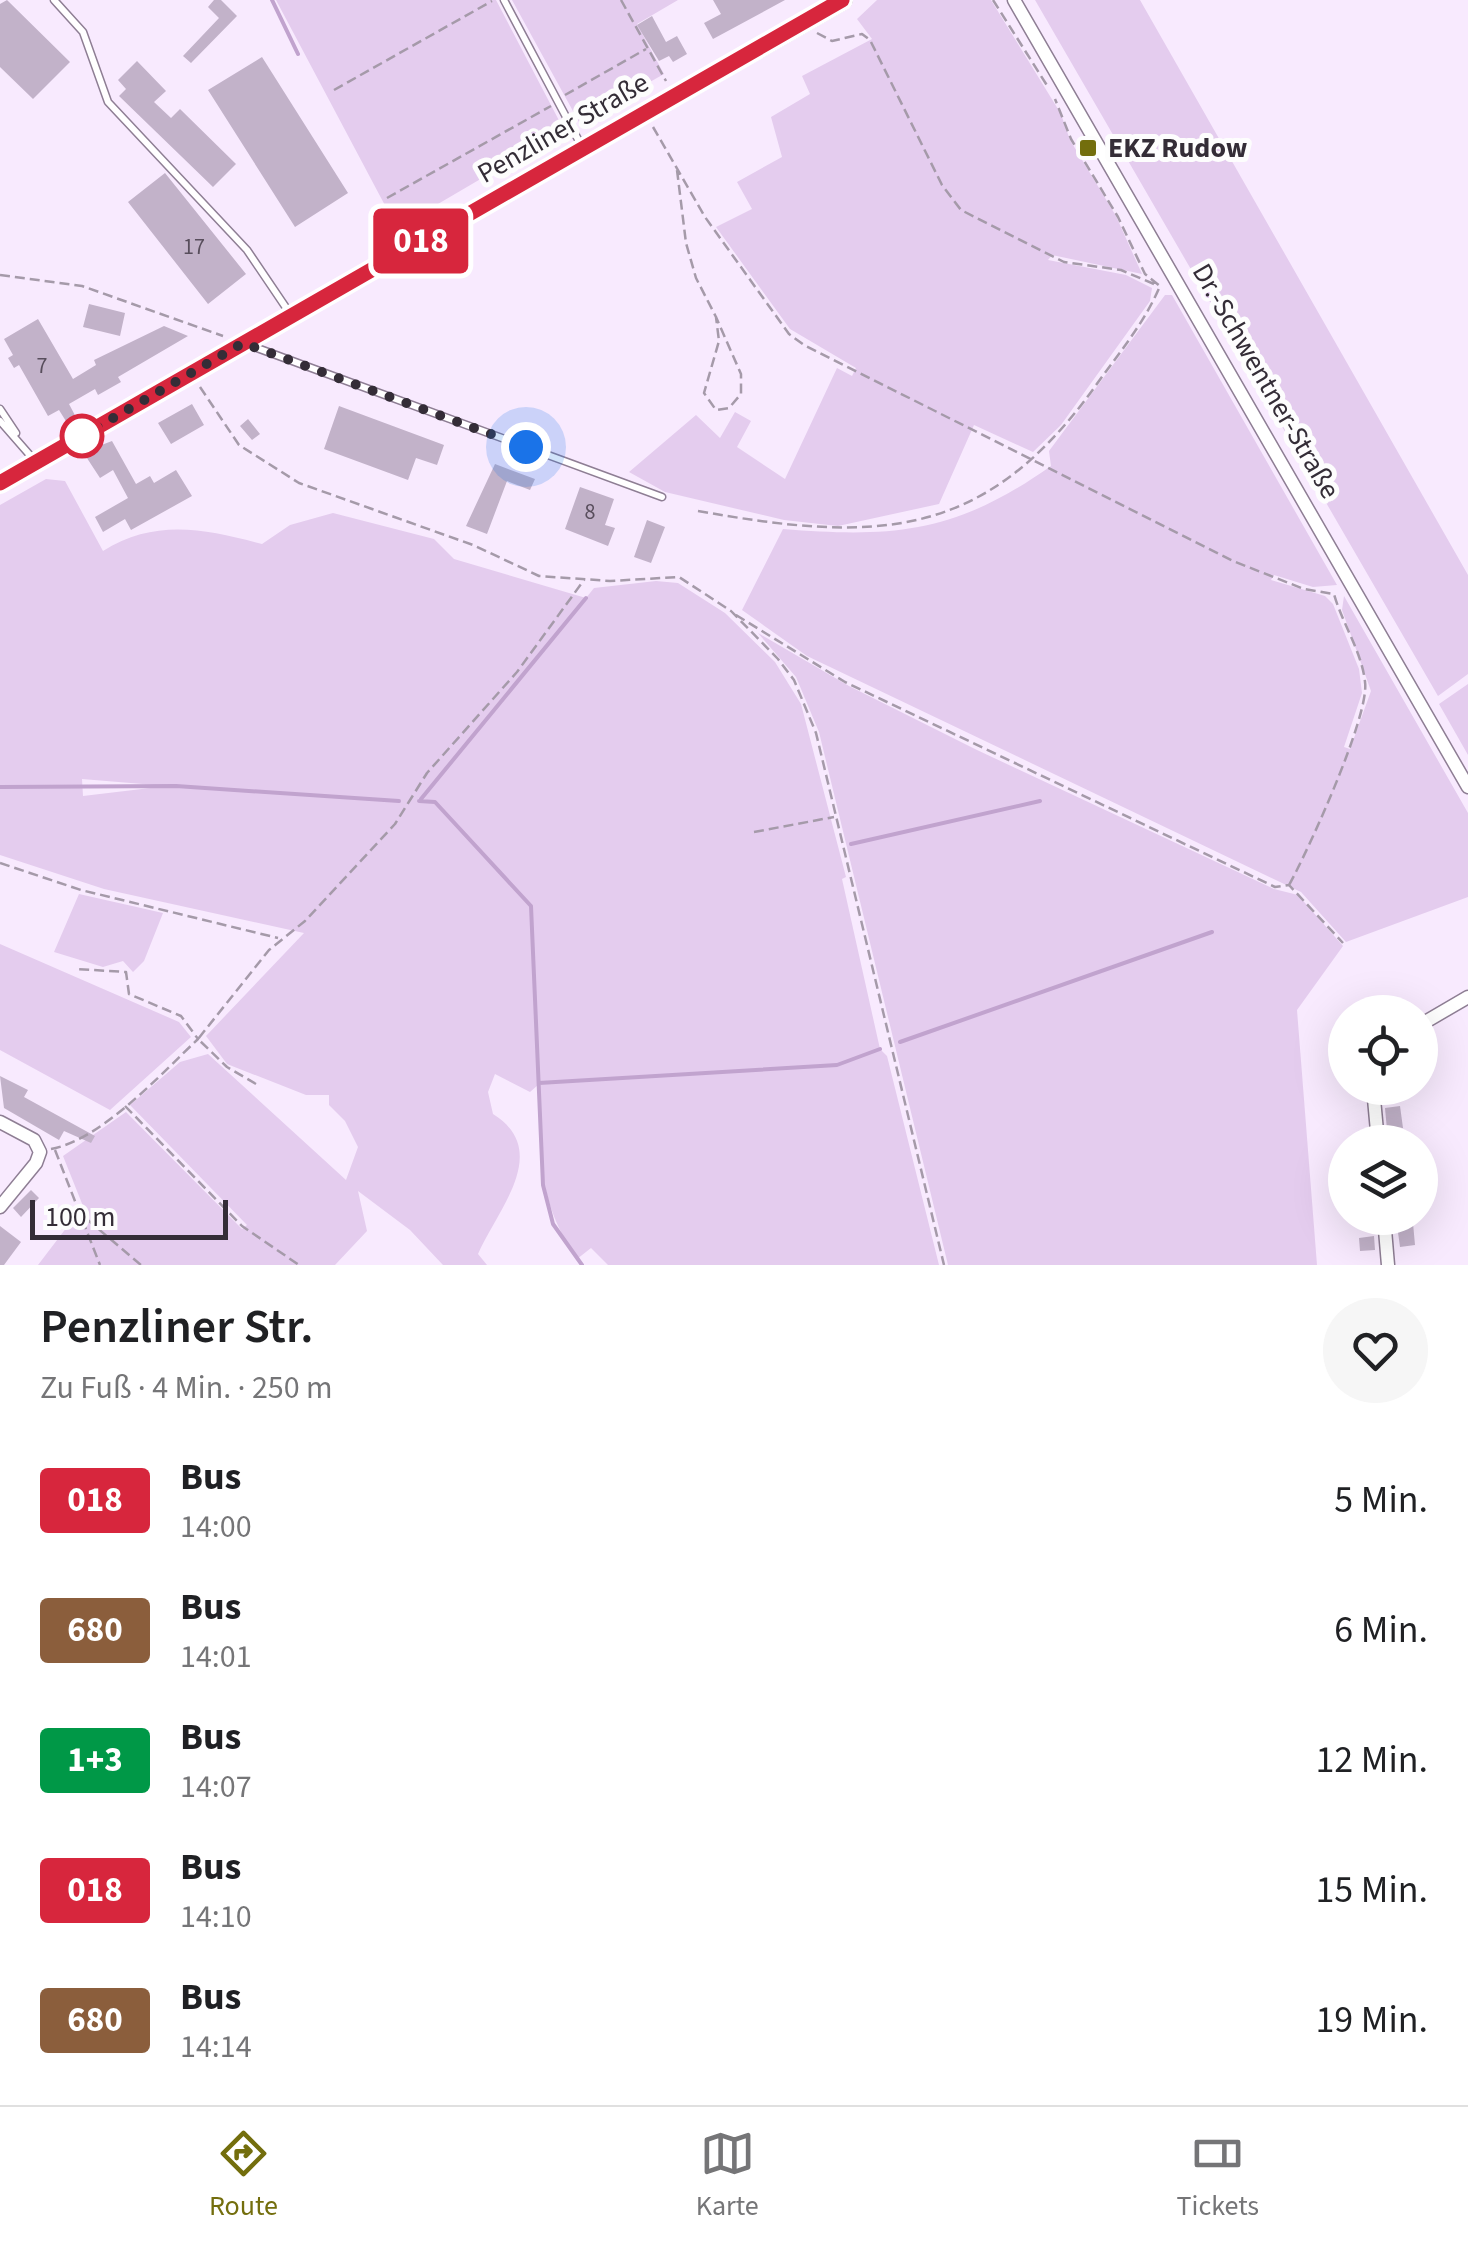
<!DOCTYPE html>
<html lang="de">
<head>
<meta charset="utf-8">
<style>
  :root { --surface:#fff; --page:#f6f6f6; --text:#202124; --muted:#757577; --line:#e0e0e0; --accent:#736e0d }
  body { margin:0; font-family:"Source Sans 3",sans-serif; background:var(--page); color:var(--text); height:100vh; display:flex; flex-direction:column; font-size:38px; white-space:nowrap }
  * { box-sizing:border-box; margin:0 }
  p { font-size:32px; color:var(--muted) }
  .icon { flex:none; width:55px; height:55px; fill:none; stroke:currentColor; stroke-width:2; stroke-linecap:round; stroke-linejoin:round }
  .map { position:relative; height:1265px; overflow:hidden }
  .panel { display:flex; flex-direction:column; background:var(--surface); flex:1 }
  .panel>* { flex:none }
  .badge { padding:0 20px; border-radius:8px; font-size:35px; line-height:65px }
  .buttons { position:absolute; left:1328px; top:995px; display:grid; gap:20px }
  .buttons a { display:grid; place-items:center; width:110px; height:110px; border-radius:50%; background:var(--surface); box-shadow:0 10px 40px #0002; font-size:50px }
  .scale { position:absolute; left:30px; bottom:25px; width:198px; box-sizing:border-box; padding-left:10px; border:5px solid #342d37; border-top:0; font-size:28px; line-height:35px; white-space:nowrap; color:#342d37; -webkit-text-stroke:8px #fdfdfd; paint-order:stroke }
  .you { position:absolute; width:50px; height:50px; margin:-25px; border:8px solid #fff; border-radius:50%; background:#1a73e8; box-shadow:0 0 0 15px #1a73e833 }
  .map>.badge { position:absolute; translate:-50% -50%; box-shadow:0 0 0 5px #fff }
  .round { display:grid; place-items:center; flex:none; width:105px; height:105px; border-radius:52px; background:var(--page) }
  .head { display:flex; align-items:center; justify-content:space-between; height:170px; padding:0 40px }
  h1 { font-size:48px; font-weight:600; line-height:75px }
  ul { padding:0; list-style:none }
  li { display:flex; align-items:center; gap:30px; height:130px; padding:0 40px }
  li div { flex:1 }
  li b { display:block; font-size:38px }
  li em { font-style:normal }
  li .badge { min-width:110px; font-weight:700; text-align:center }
  .tab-bar { display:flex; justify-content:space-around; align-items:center; height:140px; border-top:2px solid var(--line); background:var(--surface); font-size:28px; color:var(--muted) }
  .tab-bar a { display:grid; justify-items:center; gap:5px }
  .tab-bar .active { color:var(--accent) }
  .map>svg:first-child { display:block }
  .green { fill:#e4ccee; fill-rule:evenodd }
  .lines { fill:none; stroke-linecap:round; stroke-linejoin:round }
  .stream { stroke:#c1a3ce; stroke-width:4 }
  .building { fill:#c2b2c9 }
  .lane-casing { stroke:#8e7e94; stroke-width:9 }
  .street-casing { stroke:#8e7e94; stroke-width:15 }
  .secondary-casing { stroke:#8e7e94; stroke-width:20 }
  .path { stroke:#a59aa9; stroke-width:2.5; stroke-dasharray:10 5; stroke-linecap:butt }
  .lane { stroke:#fff; stroke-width:6 }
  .street { stroke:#fff; stroke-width:12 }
  .secondary { stroke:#fff; stroke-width:18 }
  .line-casing { stroke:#fff; stroke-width:22 }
  .line { stroke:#d7263d; stroke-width:15 }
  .walk { stroke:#342d37; stroke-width:10; stroke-dasharray:0 18 }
  .poi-dot { fill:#736e0d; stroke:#fdfdfd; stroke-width:4 }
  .stop-dot { fill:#fff; stroke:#d7263d; stroke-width:5 }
  .labels { text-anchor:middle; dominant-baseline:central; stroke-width:10; stroke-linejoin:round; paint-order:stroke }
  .number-label { font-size:22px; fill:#584e5c }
  .street-label { font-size:28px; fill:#342d37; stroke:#fdfdfd }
  .poi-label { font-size:28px; font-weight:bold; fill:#342d37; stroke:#fdfdfd; text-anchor:start }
</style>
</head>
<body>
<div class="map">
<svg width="1468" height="1265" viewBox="0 0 1468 1265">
  <rect width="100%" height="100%" fill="#f8eafe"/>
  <!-- green -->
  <path class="green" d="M276,0H496L564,130L397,228Z
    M512,0H678L637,24L664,74L579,122Z
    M877,0H991L1061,114L1070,140L1116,216L1142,274L1052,255L1048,260L1126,275L1152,288L1150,301L1061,425L1033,452L974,425L939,504L838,526L784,520L665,492L629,472L696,415L720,438L735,412L751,421L737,447L785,479L837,368L852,376L856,368L790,329L716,227L752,209L737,182L782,157L771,117L810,94L802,76L872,39L857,19Z
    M1035,0H1140L1468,575V674L1438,696Z
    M1165,295H1172L1337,585L1313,587L1274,575L1271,580L1325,596L1333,604L1359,669L1362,693L1344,747L1350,749L1371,691L1342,610L1344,596L1468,813V897L1346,942L1301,892L807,656L742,610L783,529C895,538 956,533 1051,466L1049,451Z
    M46,479L65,481L103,551C155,518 206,529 262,544L290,525L333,513L434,539L454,559L586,598L594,588L656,581L678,583L725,613L775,662L801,704L846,877L842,879L880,1049L887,1056L939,1265H608L591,1248L577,1259C536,1198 541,1155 538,1085L530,1092L495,1074L488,1092L493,1114C552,1151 498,1209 478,1254L487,1265H443L410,1230L358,1191L367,1231L335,1265H38L83,1206L63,1156L126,1112L242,1229L247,1225L130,1105L180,1062L208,1054L346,1180L358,1147L345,1121L329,1105V1095H306L227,1064L206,1036L304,933L104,889L0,855V505ZM82,779L167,786L83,796Z
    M758,633L849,686L977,750L1274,889L1298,895L1343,946L1297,1010L1317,1265H948L819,732L796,677Z
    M1468,684V755L1439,704Z
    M79,894L163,913L144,961L133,972L123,961L103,967L54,952Z
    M0,944L179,1022L191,1037L110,1110L0,1050Z"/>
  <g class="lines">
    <!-- stream -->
    <path class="stream" d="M272,0L298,54
      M0,787L176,786L399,801
      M421,799L586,598
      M419,801L435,802L531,906L543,1185L553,1224L582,1265
      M851,844L1040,801
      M900,1042L1212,932
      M539,1083L837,1065L880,1049"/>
  </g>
  <!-- building -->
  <path class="building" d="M7,0L70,62L33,99L0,67V4Z
    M214,0H221L237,16L191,63L183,56L219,18L208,7Z
    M713,0H785L713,39L704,23L721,14Z
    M652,16L666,42L677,36L687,54L673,62L669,56L659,61L637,25Z
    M262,57L348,193L295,227L208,90Z
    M137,61L166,91L154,102L171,118L180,109L236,164L213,187L119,96L126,89L118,80Z
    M165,173L246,274L208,304L128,202Z
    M89,304L125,313L120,336L83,327Z
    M38,319L73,379L96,365L94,360L164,326L188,336L118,377L121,382L98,395L95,389L69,404L78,421L69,426L59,410L48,416L19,365L14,368L8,358L13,355L4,339Z
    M192,404L204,425L171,444L158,423Z
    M339,406L444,445L437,465L416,458L408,480L324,449Z
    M248,419L260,434L252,440L240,426Z
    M112,441L136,484L150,476L154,483L176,470L192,496L131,530L125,519L103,532L95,517L128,498L113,470L100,478L83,452Z
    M495,464L535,479L530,490L507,481L487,534L466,526Z
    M580,487L614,499L605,525L615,528L608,546L565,529Z
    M647,520L665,527L651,563L634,557Z
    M0,1076L28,1090L24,1097L95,1136L91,1143L64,1131L59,1140L4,1108Z
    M1400,1106L1403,1128L1387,1130L1385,1108Z
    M31,1190L39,1198L21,1217L13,1208Z
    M1413,1223L1415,1245L1400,1247L1397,1225Z
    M0,1226L21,1242L4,1265H0Z
    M1374,1236L1375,1250L1360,1251L1359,1238Z"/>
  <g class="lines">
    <defs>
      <path id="lane" d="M54,0L83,32L108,102L247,250L291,315
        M504,0L581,145
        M249,345L662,497
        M0,409L16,433
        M0,421L35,461"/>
      <path id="street" d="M1014,0L1468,787
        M1420,1025L1468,997
        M1373,1088L1378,1142
        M0,1122L34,1140L40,1152L36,1163L0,1207
        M1384,1218L1388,1265"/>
      <path id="secondary" d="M0,483L843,0"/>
    </defs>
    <!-- lane casing -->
    <use href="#lane" class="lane-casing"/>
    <!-- street casing -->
    <use href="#street" class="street-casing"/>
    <!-- secondary casing -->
    <use href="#secondary" class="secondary-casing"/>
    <!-- path -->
    <path class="path" d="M621,0L666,81
      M993,0L1048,87
      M817,33L832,41L862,34L870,40L942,185L961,210L1064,262L1121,270L1154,284
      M334,90L492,1
      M565,95L646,49
      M653,127L705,217L789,334L804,345L1233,561L1304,589L1334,594C1342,623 1362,652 1365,682C1370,715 1308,851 1289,885
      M677,170L686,243L696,278L716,317L719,341L704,393L716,410L729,408L741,394V374L716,317
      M387,198L551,106
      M0,275L82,286L223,336
      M200,387L239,445L299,483L473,545L539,576L610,581L679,577L731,611L778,659L794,680L816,733L944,1265
      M698,511C873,542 982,543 1094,388C1118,354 1144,324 1160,286L1145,274L1118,217L1071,139L1055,99
      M736,615L845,682L1275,887L1289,885L1343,943
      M754,832L834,817
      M0,863L81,890L278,938
      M256,1084L227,1067L198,1039L269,950L305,921L395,824L427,773L517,672L584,580
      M125,1106L242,1226L299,1265
      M51,1149C101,1140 160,1075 198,1039L181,1016L129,994L126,972L76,969
      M55,1150L100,1265
      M76,1210L141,1265"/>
    <!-- lane -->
    <use href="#lane" class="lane"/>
    <!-- street -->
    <use href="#street" class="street"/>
    <!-- secondary -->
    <use href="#secondary" class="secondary"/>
  </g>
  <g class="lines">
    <defs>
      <path id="line" d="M0,483L842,0"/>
    </defs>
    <!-- line casing -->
    <use href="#line" class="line-casing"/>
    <!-- line -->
    <use href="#line" class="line"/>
    <!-- walk -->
    <path class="walk" d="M82,436L243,343L526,447"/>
  </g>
  <!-- markers -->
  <rect class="poi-dot" x="1078" y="138" width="20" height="20" rx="5"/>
  <circle class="stop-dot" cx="82" cy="436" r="20"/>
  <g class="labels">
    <!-- number labels -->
    <g class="number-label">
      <text x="194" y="247">17</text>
      <text x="42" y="366">7</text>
      <text x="590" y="512">8</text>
    </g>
    <!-- street labels -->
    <g class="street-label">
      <text transform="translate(563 128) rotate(-30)">Penzliner Straße</text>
      <text transform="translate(1266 381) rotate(60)">Dr.-Schwentner-Straße</text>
    </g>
    <!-- poi labels -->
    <g class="poi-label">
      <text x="1108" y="148">EKZ Rudow</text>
    </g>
  </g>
</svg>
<div class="buttons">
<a><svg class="icon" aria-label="locate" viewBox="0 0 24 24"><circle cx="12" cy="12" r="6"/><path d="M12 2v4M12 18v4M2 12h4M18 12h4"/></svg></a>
<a><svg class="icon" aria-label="layers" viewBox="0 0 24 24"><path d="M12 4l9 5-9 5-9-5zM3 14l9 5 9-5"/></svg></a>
</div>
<div class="scale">100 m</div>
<div class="you" style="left:526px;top:447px"></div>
<b class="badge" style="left:421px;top:241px;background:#d7263d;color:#fff">018</b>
</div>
<section class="panel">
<div class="head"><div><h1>Penzliner Str.</h1><p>Zu Fuß · 4 Min. · 250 m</p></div><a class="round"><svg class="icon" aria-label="heart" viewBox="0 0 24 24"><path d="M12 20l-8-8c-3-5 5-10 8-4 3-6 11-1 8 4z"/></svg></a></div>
<ul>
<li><span class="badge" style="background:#d7263d;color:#fff">018</span><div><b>Bus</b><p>14:00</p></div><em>5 Min.</em></li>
<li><span class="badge" style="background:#8b5e3c;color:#fff">680</span><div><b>Bus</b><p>14:01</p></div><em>6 Min.</em></li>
<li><span class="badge" style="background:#009847;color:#fff">1+3</span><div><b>Bus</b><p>14:07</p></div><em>12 Min.</em></li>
<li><span class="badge" style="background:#d7263d;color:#fff">018</span><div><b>Bus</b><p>14:10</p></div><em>15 Min.</em></li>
<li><span class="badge" style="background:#8b5e3c;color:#fff">680</span><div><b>Bus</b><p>14:14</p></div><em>19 Min.</em></li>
</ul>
</section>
<nav class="tab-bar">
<a class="active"><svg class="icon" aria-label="directions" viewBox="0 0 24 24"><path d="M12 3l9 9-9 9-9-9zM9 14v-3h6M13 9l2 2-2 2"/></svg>Route</a>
<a><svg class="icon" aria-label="map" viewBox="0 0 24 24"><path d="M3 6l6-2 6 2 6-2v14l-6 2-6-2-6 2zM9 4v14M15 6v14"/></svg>Karte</a>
<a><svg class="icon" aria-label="tickets" viewBox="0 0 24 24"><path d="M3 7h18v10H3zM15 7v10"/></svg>Tickets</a>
</nav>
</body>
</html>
